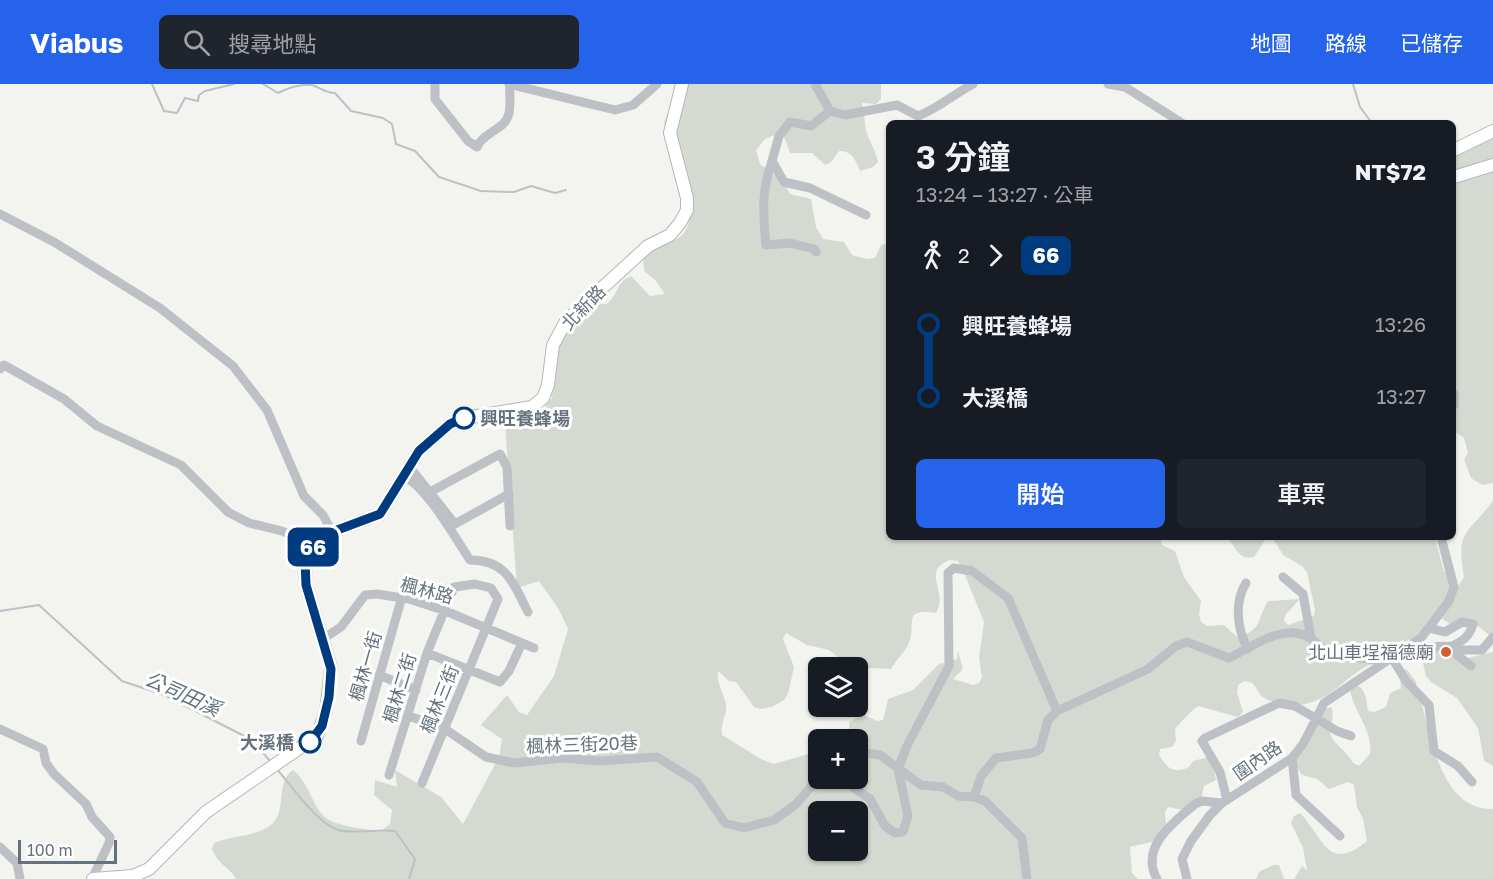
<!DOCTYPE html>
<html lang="zh-TW">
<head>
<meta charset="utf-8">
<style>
  :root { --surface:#171b24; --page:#20242c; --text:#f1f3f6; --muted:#9ea1a6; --accent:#2563eb }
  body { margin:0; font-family:"Golos Text","Noto Sans TC",sans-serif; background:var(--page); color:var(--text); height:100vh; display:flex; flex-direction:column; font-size:22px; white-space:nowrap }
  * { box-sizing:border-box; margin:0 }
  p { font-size:20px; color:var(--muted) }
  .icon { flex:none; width:33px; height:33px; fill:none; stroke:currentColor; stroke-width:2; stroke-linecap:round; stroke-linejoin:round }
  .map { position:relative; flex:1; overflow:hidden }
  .panel { position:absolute; left:886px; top:36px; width:570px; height:420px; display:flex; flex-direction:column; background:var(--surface); border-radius:9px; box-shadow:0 2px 4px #0004 }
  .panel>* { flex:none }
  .badge { padding:0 12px; border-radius:9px; font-size:21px; line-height:39px }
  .buttons { position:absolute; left:808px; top:573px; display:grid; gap:12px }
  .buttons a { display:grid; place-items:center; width:60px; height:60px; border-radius:9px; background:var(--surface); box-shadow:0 2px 4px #0004; font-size:30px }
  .scale { position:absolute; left:18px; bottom:15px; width:99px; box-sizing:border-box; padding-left:6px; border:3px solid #65727e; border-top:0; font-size:16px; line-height:21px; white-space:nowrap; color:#65727e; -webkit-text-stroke:4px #fff; paint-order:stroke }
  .map>.badge { position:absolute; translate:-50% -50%; box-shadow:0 0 0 3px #fff }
  .legs { display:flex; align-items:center; gap:9px; height:66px; padding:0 30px; font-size:20px }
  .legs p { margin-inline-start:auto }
  .summary { display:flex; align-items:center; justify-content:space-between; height:102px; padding:0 30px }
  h1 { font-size:33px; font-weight:600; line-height:45px }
  .primary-button { display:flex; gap:12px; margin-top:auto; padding:12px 30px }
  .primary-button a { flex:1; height:69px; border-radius:9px; background:var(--accent); color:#fff; font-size:24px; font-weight:600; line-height:69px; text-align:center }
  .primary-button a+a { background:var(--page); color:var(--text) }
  ul { padding:0 30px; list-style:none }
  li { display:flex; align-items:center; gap:21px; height:72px; font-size:22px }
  li i { display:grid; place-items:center; width:9px; height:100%; margin:0 8px; background:currentColor }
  li i::after { content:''; width:15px; height:15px; margin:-8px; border:4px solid; border-radius:50%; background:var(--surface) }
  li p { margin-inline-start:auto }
  li:first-child i { background:linear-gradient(#0000 50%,currentColor 0) }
  li:last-child i { background:linear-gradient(currentColor 50%,#0000 0) }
  header { display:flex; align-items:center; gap:36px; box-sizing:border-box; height:84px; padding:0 30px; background:var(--accent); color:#fff }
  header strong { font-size:28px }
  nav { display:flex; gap:33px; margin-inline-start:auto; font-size:21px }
  .search { width:420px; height:54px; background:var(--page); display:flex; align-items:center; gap:15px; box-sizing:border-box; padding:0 21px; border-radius:9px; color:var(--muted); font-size:22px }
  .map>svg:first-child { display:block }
  .green { fill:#d4dad1; fill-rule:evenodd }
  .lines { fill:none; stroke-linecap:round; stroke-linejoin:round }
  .stream { stroke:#b9c2c7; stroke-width:2 }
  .major-casing { stroke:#b3b6b9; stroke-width:14 }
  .minor { stroke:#bdc0c4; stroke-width:9 }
  .major { stroke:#fff; stroke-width:12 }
  .line-1-casing { stroke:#fff; stroke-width:14 }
  .line-1 { stroke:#003b80; stroke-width:9 }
  .stop-1-dot { fill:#fff; stroke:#003b80; stroke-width:3 }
  .poi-dot { fill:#d45d30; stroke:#fff; stroke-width:2 }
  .labels { text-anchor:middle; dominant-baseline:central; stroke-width:6; stroke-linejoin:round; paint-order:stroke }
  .street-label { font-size:18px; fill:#65727e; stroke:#fff }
  .stop-label { font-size:18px; font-weight:bold; fill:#65727e; stroke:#fff; text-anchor:start }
  .poi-label { font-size:18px; fill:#65727e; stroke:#fff; text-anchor:end }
  .water-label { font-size:20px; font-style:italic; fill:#61737c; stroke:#fff }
</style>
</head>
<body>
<header>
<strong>Viabus</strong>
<div class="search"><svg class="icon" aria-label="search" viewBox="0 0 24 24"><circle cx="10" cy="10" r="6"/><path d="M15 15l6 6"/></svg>搜尋地點</div>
<nav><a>地圖</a><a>路線</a><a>已儲存</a></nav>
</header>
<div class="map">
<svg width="1493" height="795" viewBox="0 0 1493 795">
  <rect width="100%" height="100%" fill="#f3f4f0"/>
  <!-- green -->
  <path class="green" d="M680,0H881V15L876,20L862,19C864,27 864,31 865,39C865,52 876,65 878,78L873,83L860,87C855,75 852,67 839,67L831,78L825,81L812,69H790L785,55L779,49L765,55L756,66L760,80L784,98L790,110L811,115L816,143L823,155L844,158L852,171L867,175L875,174L881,161L889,159L890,453H1160L1162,461L1175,467L1184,493L1201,517L1199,530L1201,538L1207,542L1224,541L1237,553C1263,546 1256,537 1268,517L1300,515L1286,530L1284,536L1288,541L1314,532L1315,526L1307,488L1302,482L1283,471L1272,453H1435L1444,488H1450L1456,506L1464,493C1456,446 1466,452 1493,417V554L1473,538L1453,542L1441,534L1429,548L1388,568V575C1347,580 1332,628 1286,620C1278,618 1270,618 1263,613C1258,610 1257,603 1252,599L1245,597L1238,601L1237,608L1243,628L1238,633L1198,622C1192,626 1179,640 1175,645L1176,657L1172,663L1160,665L1159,671C1167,685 1174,690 1189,683L1193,677L1212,672L1216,696L1204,702L1201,715L1183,726L1168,723L1165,728L1166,740L1159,756L1130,763L1132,789L1138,795H236C230,783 219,782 212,765L214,759C232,751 259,753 273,739C287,725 275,698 293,686C311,701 311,721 325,733C335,743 366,744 380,748L390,740L392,726L374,711L375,696L397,703L395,686L441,713L463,740L499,673L502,655L481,641L507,611L519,628L527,631L554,592L568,545L558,524L539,497L517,504L504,327L538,332L552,314L560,249L573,245L586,219L607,220C618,211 616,198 631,192L650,212L665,210L655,196L644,187L643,168C661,161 685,159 689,137L677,68L664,39ZM950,476L958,477L962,484L984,538L979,574L982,593L979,599L973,601L953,595L963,585L958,567L957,575L939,580L913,606L888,615L883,636L877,637L864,631L849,638V645L855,655L858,656V694H819V667L774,680L761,675L722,651C720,640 727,631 726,621C724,609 716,599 718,587L729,597L736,598L754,623L761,625L772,623L784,616L788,610L794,583L783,555L786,549L807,561L829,566L851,583L891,585C896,576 904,569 908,561C918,540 900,524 936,529C949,507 920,487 950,476ZM819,728H858V766H819Z
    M1493,50V399L1482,401L1471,394L1464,375L1468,369L1464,354L1454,347V71Z
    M1226,453H1270L1265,456L1254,473C1238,477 1236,462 1226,453Z
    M1426,566H1438L1445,575L1454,569L1464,575L1493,568V682L1484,677L1478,644L1457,614L1431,598L1426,592L1421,570Z
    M1399,583L1407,586L1415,596C1429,634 1435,727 1493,725V795H1294L1302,782L1307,786L1303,764L1291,739L1294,732L1300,729C1323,752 1327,790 1367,757L1363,735L1357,723L1354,701L1348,698L1329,705L1317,695L1302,691L1293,678L1325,625L1331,623C1336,634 1328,642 1331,652C1334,660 1348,668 1353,679L1359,682L1370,670C1373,644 1353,629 1350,605L1355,600C1367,606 1366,615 1368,627L1374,628L1386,623L1390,609L1401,604Z
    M1273,781H1279L1284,795H1256L1259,788Z"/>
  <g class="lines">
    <!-- stream -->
    <path class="stream" d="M152,0L164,27L177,29L185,14L198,17L199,11L205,7L234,0
      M263,0L278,9C288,4 301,0 312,1C321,4 325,9 335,9L351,27L383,34L392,40L396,60L415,67L439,93L481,107L514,108L531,102L555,109L566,106
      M1353,0L1360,23L1372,39
      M0,527L39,521L122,597L164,611L252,656L270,677
      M276,684C291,701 321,746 344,747C361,749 378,745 395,747L415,775L409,795"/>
    <defs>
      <path id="major" d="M1454,66L1493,47
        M1454,93L1493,81
        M93,795L133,792L149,785L206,728L317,652L326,627L331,584L306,501L305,475L314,462L332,448L380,430L419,367L450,340L465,334L532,323L543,314L548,301L553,261L566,237L648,162L670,151L680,139L687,126V114L670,49L682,0"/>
    </defs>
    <!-- major casing -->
    <use href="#major" class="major-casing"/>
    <!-- minor -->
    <path class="minor" d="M435,0V15L468,57L477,63C483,48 506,46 509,29C511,20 509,9 510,0
      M509,0L615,26L633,21L657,0
      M815,0L830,27L845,31L897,21L918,32C939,24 954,10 973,0
      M1108,0L1125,3L1182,39
      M830,27L811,42L790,38L779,52L772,77L784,98L810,104L866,131
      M772,77C761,108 763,129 766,161L790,159L814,165L816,168
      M0,130L54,158L160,224L233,282L267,326L304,412L323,431L332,448
      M0,285L4,281L64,315L97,342L181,381L228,428L249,439L282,447L314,462
      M1454,310V321
      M408,381L455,440L509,410
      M401,392C423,396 457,457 470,476C507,476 513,499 528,528
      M430,408L500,370L507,383L510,442
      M1283,493L1303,510L1311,554
      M1246,499C1234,518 1237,546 1248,565
      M1429,544L1445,548L1462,538L1473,540C1470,552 1463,557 1452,562L1457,571L1471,582
      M324,554L341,543L365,511L377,510L409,515L443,526L534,564
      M1412,560L1416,563L1452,562L1460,566H1482L1493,553
      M427,569L500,598L509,587L522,559
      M1392,574L1406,597L1429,621L1434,667L1458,682L1472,698
      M379,591L416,606
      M409,632L445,645L486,673L514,679L563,674L599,677L657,673L697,698L725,739L744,744L774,736L795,721L812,702L829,694
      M0,645L43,665L46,679L54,690L86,720L92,733L110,753L109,759L92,795
      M361,657L401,516
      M858,668L880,671L921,701L943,703L958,712L974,713L985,717L1022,754L1027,795
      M1292,674L1296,711L1340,752
      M389,691L427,569L454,503L475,500L491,504L498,515L422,699
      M840,694L870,715L885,742L895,749L903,748L908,732L898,685L907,662L949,582L948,489L954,484L972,487L1008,514L1057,627
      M974,713L981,692L996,674L1033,669L1040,665L1048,636L1057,627L1148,585L1176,562L1187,558L1229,574C1252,563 1283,539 1308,553C1317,557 1321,566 1331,569L1385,578
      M1227,716L1220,688L1202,657L1205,654L1279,619L1295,622L1337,647L1351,652
      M0,763L17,779L20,795
      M1157,795C1139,763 1174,738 1195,720L1202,717L1222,719
      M1187,795L1182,775L1191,757L1210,731L1222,719L1292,674L1303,660L1324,619L1421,554L1449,517L1454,503L1441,453"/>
    <!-- major -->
    <use href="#major" class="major"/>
  </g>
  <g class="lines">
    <defs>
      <path id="line-1" d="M310,658L322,642L329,613L331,585L306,501L305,476L314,462L332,448L380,430L419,367L450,340L464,334"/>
    </defs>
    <!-- line-1 casing -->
    <use href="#line-1" class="line-1-casing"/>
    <!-- line-1 -->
    <use href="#line-1" class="line-1"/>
  </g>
  <!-- markers -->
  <g class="stop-1-dot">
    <circle cx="464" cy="334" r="10"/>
    <circle cx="310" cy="658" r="10"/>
  </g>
  <circle class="poi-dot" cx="1446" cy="568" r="6"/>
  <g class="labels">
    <!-- street labels -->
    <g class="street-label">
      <text transform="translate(583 223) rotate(-46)">北新路</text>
      <text transform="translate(427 506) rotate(15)">楓林路</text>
      <text transform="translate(365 582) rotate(-74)">楓林一街</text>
      <text transform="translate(399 604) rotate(-73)">楓林二街</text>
      <text transform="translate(439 615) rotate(-68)">楓林三街</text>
      <text transform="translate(582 660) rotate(-2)">楓林三街20巷</text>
      <text transform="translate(1257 676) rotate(-35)">圍內路</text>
    </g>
    <!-- stop labels -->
    <g class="stop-label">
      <text x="480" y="334">興旺養蜂場</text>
      <text x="294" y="658" text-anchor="end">大溪橋</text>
    </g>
    <!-- poi labels -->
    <g class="poi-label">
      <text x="1434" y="568">北山車埕福德廟</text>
    </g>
    <!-- water labels -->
    <g class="water-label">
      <text transform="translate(183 609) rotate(24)">公司田溪</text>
    </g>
  </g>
</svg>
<div class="buttons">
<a><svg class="icon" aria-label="layers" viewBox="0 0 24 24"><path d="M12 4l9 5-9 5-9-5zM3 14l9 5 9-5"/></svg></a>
<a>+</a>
<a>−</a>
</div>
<div class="scale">100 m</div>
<b class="badge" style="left:313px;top:463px;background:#003b80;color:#fff">66</b>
<section class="panel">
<div class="summary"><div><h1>3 分鐘</h1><p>13:24 – 13:27 · 公車</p></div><b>NT$72</b></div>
<div class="legs"><svg class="icon" aria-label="walk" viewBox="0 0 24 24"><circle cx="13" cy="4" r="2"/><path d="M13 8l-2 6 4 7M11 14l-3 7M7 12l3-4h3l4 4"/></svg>2<svg class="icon" aria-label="forward" viewBox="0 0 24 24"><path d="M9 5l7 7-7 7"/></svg><b class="badge" style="background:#003b80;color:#fff">66</b></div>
<ul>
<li><i style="color:#003b80"></i><b>興旺養蜂場</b><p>13:26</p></li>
<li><i style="color:#003b80"></i><b>大溪橋</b><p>13:27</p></li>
</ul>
<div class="primary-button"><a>開始</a><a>車票</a></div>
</section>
</div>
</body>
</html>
